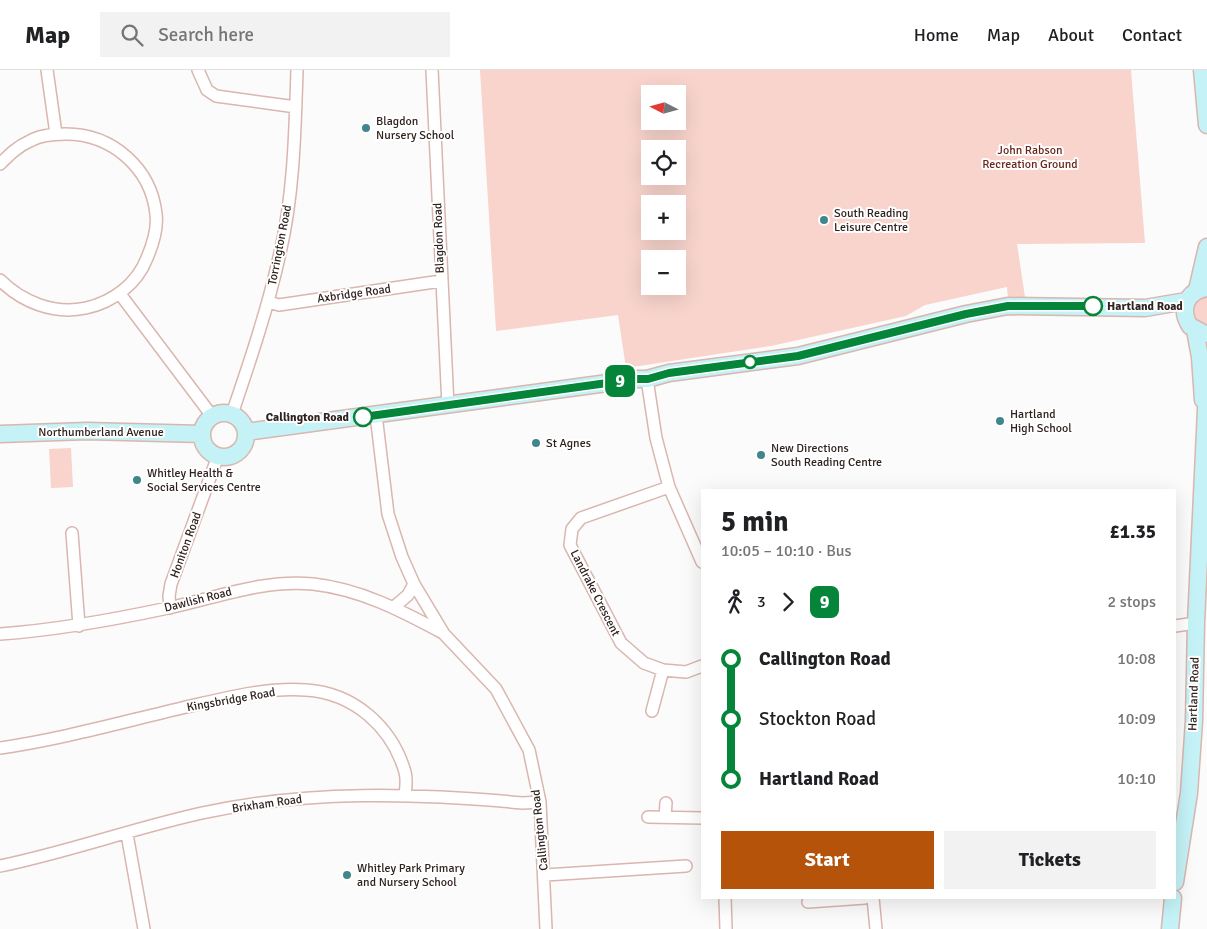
<!DOCTYPE html>
<html lang="en">
<head>
<meta charset="utf-8">
<style>
  :root { --surface:#fff; --page:#f2f2f2; --text:#202124; --muted:#757577; --line:#e0e0e0; --accent:#b45309 }
  body { margin:0; font-family:Signika,sans-serif; background:var(--page); color:var(--text); height:100vh; display:flex; flex-direction:column; font-size:19px; white-space:nowrap }
  * { box-sizing:border-box; margin:0 }
  p { font-size:16px; color:var(--muted) }
  .icon { flex:none; width:28px; height:28px; fill:none; stroke:currentColor; stroke-width:2; stroke-linecap:round; stroke-linejoin:round }
  .map { position:relative; flex:1; overflow:hidden }
  .panel { position:absolute; left:701px; top:419px; width:475px; height:410px; display:flex; flex-direction:column; background:var(--surface); border-radius:0px; box-shadow:0 5px 20px #0002 }
  .panel>* { flex:none }
  .badge { padding:0 10px; border-radius:8px; font-size:18px; line-height:32px }
  .needle { width:32px; rotate:276deg }
  .fabs { position:absolute; left:641px; top:15px; display:grid; gap:10px }
  .fabs a { display:grid; place-items:center; width:45px; height:45px; border-radius:0px; background:var(--surface); box-shadow:0 5px 20px #0002; font-size:25px }
  .map>.badge { position:absolute; translate:-50% -50%; box-shadow:0 0 0 2px #fff }
  .legs { display:flex; align-items:center; gap:8px; height:55px; padding:0 20px; font-size:16px }
  .legs p { margin-inline-start:auto }
  .summary { display:flex; align-items:center; justify-content:space-between; height:85px; padding:0 20px }
  h1 { font-size:28px; font-weight:700; line-height:38px }
  .cta { display:flex; gap:10px; margin-top:auto; padding:10px 20px }
  .cta a { flex:1; height:58px; border-radius:0px; background:var(--accent); color:#fff; font-size:20px; font-weight:700; line-height:58px; text-align:center }
  .cta a+a { background:var(--page); color:var(--text) }
  ul { padding:0 20px; list-style:none }
  li { display:flex; align-items:center; gap:18px; height:60px; font-size:19px }
  li i { display:grid; place-items:center; width:8px; height:100%; margin:0 6px; background:currentColor }
  li i::after { content:''; width:12px; height:12px; margin:-6px; border:4px solid; border-radius:50%; background:var(--surface) }
  li p { margin-inline-start:auto }
  li:first-child i { background:linear-gradient(#0000 50%,currentColor 0) }
  li:last-child i { background:linear-gradient(currentColor 50%,#0000 0) }
  header { display:flex; align-items:center; gap:30px; box-sizing:border-box; height:70px; padding:0 25px; background:var(--surface); border-bottom:1px solid var(--line) }
  header strong { font-size:24px }
  nav { display:flex; gap:28px; margin-inline-start:auto; font-size:18px }
  .search { width:350px; height:45px; background:var(--page); display:flex; align-items:center; gap:12px; box-sizing:border-box; padding:0 18px; border-radius:0px; color:var(--muted); font-size:19px }
  .map>svg:first-child { display:block }
  .green { fill:#f8d4cc; fill-rule:evenodd }
  .lines { fill:none; stroke-linecap:round; stroke-linejoin:round }
  .street-casing { stroke:#d9b6ae; stroke-width:14 }
  .secondary-casing { stroke:#d9b6ae; stroke-width:19 }
  .street { stroke:#fff; stroke-width:11 }
  .secondary { stroke:#c4f2f6; stroke-width:16 }
  .line-1-casing { stroke:#fff; stroke-width:11 }
  .line-1 { stroke:#048539; stroke-width:8 }
  .poi-dot { fill:#3f878d; stroke:#fff; stroke-width:2 }
  .stop-1-dot { fill:#fff; stroke:#048539; stroke-width:2.5 }
  .labels { text-anchor:middle; dominant-baseline:central; stroke-width:4; stroke-linejoin:round; paint-order:stroke }
  .poi-label { font-size:12px; fill:#2f221f; stroke:#fff; text-anchor:start }
  .park-label { font-size:12px; fill:#692519; stroke:#fff }
  .street-label { font-size:12px; fill:#2f221f; stroke:#fff }
  .stop-label { font-size:12px; font-weight:bold; fill:#2f221f; stroke:#fff; text-anchor:start }
</style>
</head>
<body>
<header>
<strong>Map</strong>
<div class="search"><svg class="icon" aria-label="search" viewBox="0 0 24 24"><circle cx="10" cy="10" r="6"/><path d="M15 15l6 6"/></svg>Search here</div>
<nav><a>Home</a><a>Map</a><a>About</a><a>Contact</a></nav>
</header>
<div class="map">
<svg width="1207" height="859" viewBox="0 0 1207 859">
  <rect width="100%" height="100%" fill="#fbfbfb"/>
  <!-- green -->
  <path class="green" d="M480,0H1131L1145,173L1017,174L1025,227L1008,228L1007,217L925,235L906,246L771,276L626,298L618,245L496,261ZM650,24H678V51H650ZM650,79H678V106H650ZM650,134H678V161H650ZM650,189H678V216H650Z
    M1207,224V259L1197,256L1189,236Z
    M71,378L73,417L51,418L49,379Z"/>
  <g class="lines">
    <defs>
      <path id="street" d="M47,0L56,64
        M198,0L207,20L216,26L296,37
        M432,0L448,336
        M0,94C9,85 18,76 30,71C40,65 55,64 66,64C112,64 151,98 156,144C158,159 153,174 147,188C137,214 113,232 86,238C54,245 22,232 0,210
        M120,224L212,346
        M268,232L279,235L441,211
        M647,309L656,368L669,417L702,492
        M232,344C250,291 268,238 280,183C294,123 295,61 297,0
        M376,345L388,444L402,487L414,514L444,564L496,619L529,680L540,732L546,859
        M669,417L581,448L572,459L570,475L621,573L644,593L663,600L686,602L702,596
        M72,463L79,556
        M394,537L408,525L414,514
        M170,538L169,526L171,514L218,386
        M1175,556L1196,553
        M0,564C57,560 112,550 168,538C216,528 263,509 313,514C360,519 402,541 443,563
        M652,641L663,600
        M0,678C62,669 122,652 182,638C222,629 265,617 306,620C354,623 392,657 405,702C407,709 406,718 405,725
        M648,747L702,748
        M665,747L666,733
        M127,764L144,859
        M0,796C68,782 134,758 202,743C308,720 416,723 523,733L540,732
        M545,805L686,796
        M725,828L726,859
        M873,828L876,859
        M808,832L865,828"/>
      <path id="secondary" d="M1202,0L1207,55
        M1197,220L1207,177
        M1195,260L1200,287L1203,330
        M1205,264L1190,256C1179,239 1187,221 1207,218
        M202 365a22 22 0 1 1 44 0a22 22 0 1 1-44 0Z
        M246,362L637,309H647L669,303L798,286L966,244L1008,236L1145,238L1186,231
        M0,364L87,361L202,364
        M1175,812L1189,723L1194,651L1196,553L1207,318
        M1170,859L1173,828"/>
    </defs>
    <!-- street casing -->
    <use href="#street" class="street-casing"/>
    <!-- secondary casing -->
    <use href="#secondary" class="secondary-casing"/>
    <!-- street -->
    <use href="#street" class="street"/>
    <!-- secondary -->
    <use href="#secondary" class="secondary"/>
  </g>
  <g class="lines">
    <defs>
      <path id="line-1" d="M363,347L636,309H648L669,303L798,286L966,244L1008,236H1093"/>
    </defs>
    <!-- line-1 casing -->
    <use href="#line-1" class="line-1-casing"/>
    <!-- line-1 -->
    <use href="#line-1" class="line-1"/>
  </g>
  <!-- markers -->
  <g class="poi-dot">
    <circle cx="366" cy="58" r="5"/>
    <circle cx="824" cy="150" r="5"/>
    <circle cx="1000" cy="351" r="5"/>
    <circle cx="536" cy="373" r="5"/>
    <circle cx="761" cy="385" r="5"/>
    <circle cx="137" cy="410" r="5"/>
    <circle cx="347" cy="805" r="5"/>
  </g>
  <g class="stop-1-dot">
    <circle cx="1093" cy="236" r="9"/>
    <circle cx="750" cy="292" r="6"/>
    <circle cx="363" cy="347" r="9"/>
  </g>
  <g class="labels">
    <!-- poi labels -->
    <g class="poi-label">
      <text x="376" y="51">Blagdon<tspan x="376" dy="14">Nursery School</tspan></text>
      <text x="834" y="143">South Reading<tspan x="834" dy="14">Leisure Centre</tspan></text>
      <text x="1010" y="344">Hartland<tspan x="1010" dy="14">High School</tspan></text>
      <text x="546" y="373">St Agnes</text>
      <text x="771" y="378">New Directions<tspan x="771" dy="14">South Reading Centre</tspan></text>
      <text x="147" y="403">Whitley Health &amp;<tspan x="147" dy="14">Social Services Centre</tspan></text>
      <text x="357" y="798">Whitley Park Primary<tspan x="357" dy="14">and Nursery School</tspan></text>
    </g>
    <!-- park labels -->
    <g class="park-label">
      <text x="1030" y="80">John Rabson<tspan x="1030" dy="14">Recreation Ground</tspan></text>
    </g>
    <!-- street labels -->
    <g class="street-label">
      <text transform="translate(439 168) rotate(-92)">Blagdon Road</text>
      <text transform="translate(280 175) rotate(-79)">Torrington Road</text>
      <text transform="translate(354 224) rotate(-8)">Axbridge Road</text>
      <text x="101" y="362">Northumberland Avenue</text>
      <text transform="translate(186 475) rotate(-70)">Honiton Road</text>
      <text transform="translate(595 523) rotate(63)">Landrake Crescent</text>
      <text transform="translate(198 530) rotate(-14)">Dawlish Road</text>
      <text transform="translate(1194 624) rotate(-88)">Hartland Road</text>
      <text transform="translate(231 630) rotate(-10)">Kingsbridge Road</text>
      <text transform="translate(267 734) rotate(-8)">Brixham Road</text>
      <text transform="translate(540 760) rotate(-96)">Callington Road</text>
    </g>
    <!-- stop labels -->
    <g class="stop-label">
      <text x="1107" y="236">Hartland Road</text>
      <text x="349" y="347" text-anchor="end">Callington Road</text>
    </g>
  </g>
</svg>
<div class="fabs">
<a><svg class="needle" viewBox="-14 -14 28 28"><path d="M0-13l5 13h-10z" fill="#e53935"/><path d="M0 13l5-13h-10z" fill="#757577"/></svg></a>
<a><svg class="icon" aria-label="locate" viewBox="0 0 24 24"><circle cx="12" cy="12" r="6"/><path d="M12 2v4M12 18v4M2 12h4M18 12h4"/></svg></a>
<a>+</a>
<a>−</a>
</div>
<b class="badge" style="left:620px;top:311px;background:#048539;color:#fff">9</b>
<section class="panel">
<div class="summary"><div><h1>5 min</h1><p>10:05 – 10:10 · Bus</p></div><b>£1.35</b></div>
<div class="legs"><svg class="icon" aria-label="walk" viewBox="0 0 24 24"><circle cx="13" cy="4" r="2"/><path d="M13 8l-2 6 4 7M11 14l-3 7M7 12l3-4h3l4 4"/></svg>3<svg class="icon" aria-label="forward" viewBox="0 0 24 24"><path d="M9 5l7 7-7 7"/></svg><b class="badge" style="background:#048539;color:#fff">9</b><p>2 stops</p></div>
<ul>
<li><i style="color:#048539"></i><b>Callington Road</b><p>10:08</p></li>
<li><i style="color:#048539"></i><span>Stockton Road</span><p>10:09</p></li>
<li><i style="color:#048539"></i><b>Hartland Road</b><p>10:10</p></li>
</ul>
<div class="cta"><a>Start</a><a>Tickets</a></div>
</section>
</div>
</body>
</html>
